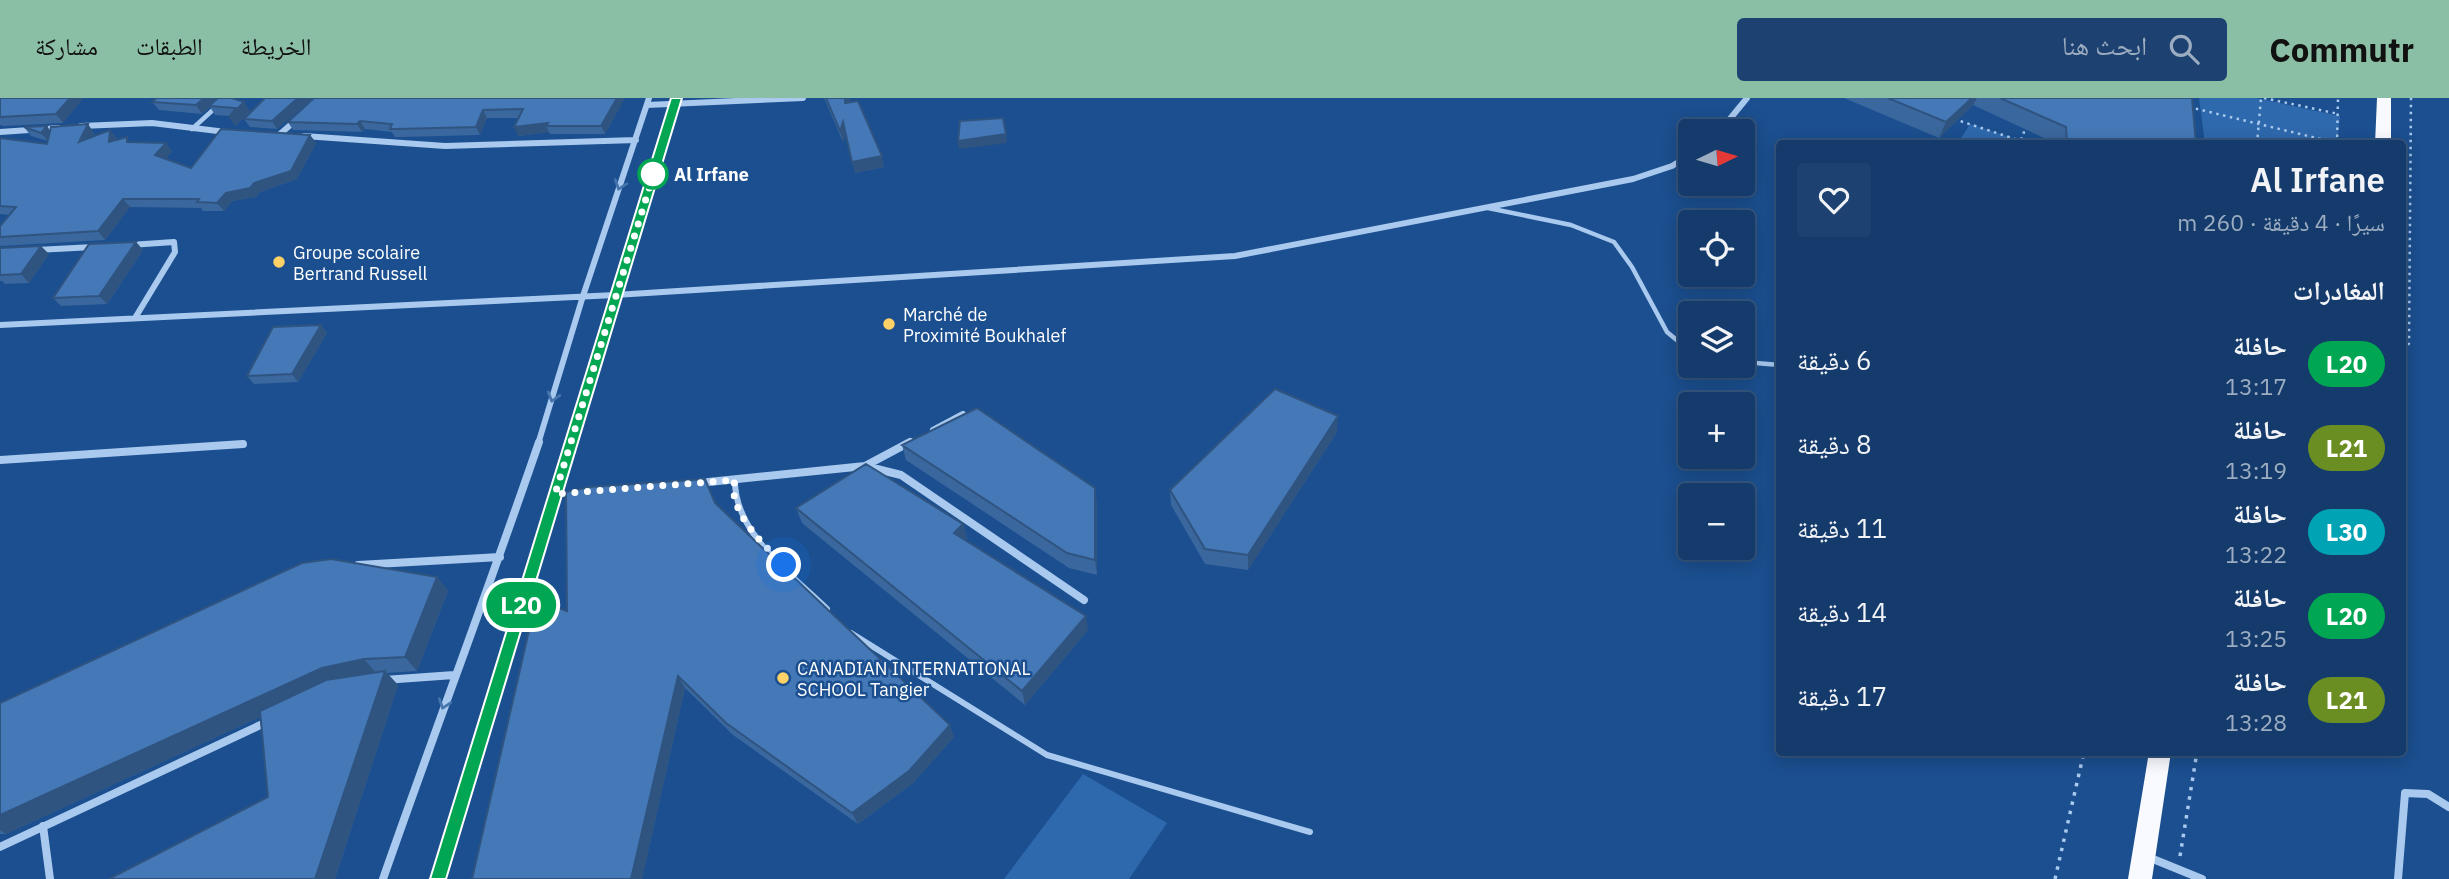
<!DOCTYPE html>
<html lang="ar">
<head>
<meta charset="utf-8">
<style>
  :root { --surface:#143b6b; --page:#1d4271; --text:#f1f3f6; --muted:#9dadc1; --line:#33557e; --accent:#8abfa5 }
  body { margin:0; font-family:"IBM Plex Sans","Noto Naskh Arabic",sans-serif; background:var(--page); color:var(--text); direction:rtl; height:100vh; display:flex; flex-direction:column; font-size:26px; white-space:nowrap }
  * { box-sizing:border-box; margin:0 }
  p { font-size:23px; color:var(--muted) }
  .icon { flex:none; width:38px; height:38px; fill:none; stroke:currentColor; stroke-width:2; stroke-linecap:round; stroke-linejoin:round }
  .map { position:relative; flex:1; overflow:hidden; direction:ltr }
  .drawer { position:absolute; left:1776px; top:42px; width:630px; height:616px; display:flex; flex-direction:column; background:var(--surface); border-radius:7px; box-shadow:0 4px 18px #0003,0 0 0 2px var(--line); direction:rtl }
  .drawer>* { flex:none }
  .badge { padding:0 14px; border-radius:23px; font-size:24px; line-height:46px }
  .needle { width:46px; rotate:85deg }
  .buttons { position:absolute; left:1678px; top:21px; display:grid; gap:14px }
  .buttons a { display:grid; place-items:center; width:77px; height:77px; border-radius:7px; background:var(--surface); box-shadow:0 4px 18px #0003,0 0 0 2px var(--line); font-size:35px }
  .you { position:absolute; width:35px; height:35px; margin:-18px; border:5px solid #fff; border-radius:50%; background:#1a73e8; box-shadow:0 0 0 10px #1a73e833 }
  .map>.badge { position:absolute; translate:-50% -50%; box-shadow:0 0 0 4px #fff }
  h2 { padding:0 21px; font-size:26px; line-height:63px }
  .round { display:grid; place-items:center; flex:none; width:74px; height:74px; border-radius:7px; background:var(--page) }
  .headline { display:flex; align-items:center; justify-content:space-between; height:119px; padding:0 21px }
  h1 { font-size:33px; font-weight:600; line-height:52px }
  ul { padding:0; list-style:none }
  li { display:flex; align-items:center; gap:21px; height:84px; padding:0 21px }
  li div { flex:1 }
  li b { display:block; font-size:26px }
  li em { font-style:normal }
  li .badge { min-width:77px; font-weight:700; text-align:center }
  header { display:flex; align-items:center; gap:42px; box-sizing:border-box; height:98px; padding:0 35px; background:var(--accent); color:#111 }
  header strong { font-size:33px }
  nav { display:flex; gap:38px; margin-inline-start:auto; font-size:24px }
  .search { width:490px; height:63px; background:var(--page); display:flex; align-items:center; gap:18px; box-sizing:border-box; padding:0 24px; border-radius:7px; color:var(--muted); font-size:26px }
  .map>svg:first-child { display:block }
  .green { fill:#2e69ad }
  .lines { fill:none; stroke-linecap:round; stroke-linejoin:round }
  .path-far1 { stroke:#a9c9ee; stroke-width:2.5; stroke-dasharray:2.5 4.5; stroke-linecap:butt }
  .path { stroke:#a9c9ee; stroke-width:3.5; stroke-dasharray:3.5 6; stroke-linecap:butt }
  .service-far1 { stroke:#a9c9ee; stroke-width:4.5 }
  .service { stroke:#a9c9ee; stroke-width:6 }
  .minor-far1 { stroke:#a9c9ee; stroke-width:6 }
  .minor { stroke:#a9c9ee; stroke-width:8 }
  .trunk { fill:#f8faff; fill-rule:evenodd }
  .wall { fill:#3a679d }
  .shaded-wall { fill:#305480 }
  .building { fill:#4478b7; stroke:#305480; stroke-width:2 }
  .oneway { stroke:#4674ac }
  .line { fill:#00a651; stroke:#fff; stroke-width:2 }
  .walk { stroke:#fff; stroke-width:7; stroke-dasharray:0 12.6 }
  .stop-dot { fill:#fff; stroke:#00a651; stroke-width:3.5 }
  .poi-dot { fill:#ffd166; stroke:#1b4f8f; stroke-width:2.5 }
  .labels { text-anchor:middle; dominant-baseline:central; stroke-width:5; stroke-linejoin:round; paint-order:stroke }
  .stop-label { font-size:18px; font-weight:bold; fill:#fff; stroke:#1b4f8f; text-anchor:start }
  .poi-label { font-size:18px; fill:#fff; stroke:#1b4f8f; text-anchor:start }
</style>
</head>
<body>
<header>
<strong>Commutr</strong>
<div class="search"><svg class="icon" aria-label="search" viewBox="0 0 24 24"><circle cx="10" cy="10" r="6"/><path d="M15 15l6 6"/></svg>ابحث هنا</div>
<nav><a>الخريطة</a><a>الطبقات</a><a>مشاركة</a></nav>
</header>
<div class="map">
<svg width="2449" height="781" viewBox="0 0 2449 781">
  <rect width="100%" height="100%" fill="#1b4f8f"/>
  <!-- green -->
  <path class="green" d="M2199,0H2256L2340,18L2337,45H2205Z
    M1970,26L2028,45H1958Z
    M1083,676L1167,725L1129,781H1004Z"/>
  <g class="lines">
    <!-- path-far1 -->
    <path class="path-far1" d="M2264,0L2339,16
      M2189,9L2337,45
      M1954,21L2018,42L2023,40L2025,26
      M2257,46L2261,0
      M2337,46L2338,0
      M2403,260L2409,245L2411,0"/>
    <!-- path -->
    <path class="path" d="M2180,758L2197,654
      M2055,781L2084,654"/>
    <!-- service-far1 -->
    <path class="service-far1" d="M192,31L226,0
      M1488,110L1571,127L1614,144L1632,169L1667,234L1690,253
      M1743,264L1780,267"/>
    <!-- service -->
    <path class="service" d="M735,382C734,435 792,477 827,511
      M851,535L1047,657L1310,734"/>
    <!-- minor-far1 -->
    <path class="minor-far1" d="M647,7L803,0
      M81,28L152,25L226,34
      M1720,33L1747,0
      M0,34L59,30
      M280,36L295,23
      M304,38L445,48L636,42
      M130,147L174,144L175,154L135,220
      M36,152L94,149
      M0,227L615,197L1235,158L1633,81L1672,68L1690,57
      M933,332L963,316
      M538,346L583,198L649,0
      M571,346L676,0
      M907,346L910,344"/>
    <!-- minor -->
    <path class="minor" d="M0,362L243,346
      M865,368L910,344
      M699,385L865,368L901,377L1084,502
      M358,467L500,459
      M384,582L454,577
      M43,728L50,781
      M0,749L269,623
      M2148,759L2202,781
      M383,781C434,635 489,490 539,344
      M438,781L571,344
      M2398,781L2405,695L2428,696L2449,709"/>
    <!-- trunk -->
    <path class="trunk" d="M2377,0H2391V46H2375Z
      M2149,654H2171L2152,781H2128Z"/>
  </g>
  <!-- wall -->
  <path class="wall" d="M0,0H83L63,25L3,28L0,27Z
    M265,0H313L277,31L250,29L244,21Z
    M314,0H625L605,36H550L549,34L518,38L519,20H487L480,37L401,39H395L392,34L365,31L362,34L293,32L288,24Z
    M824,0H850V4L884,69L855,75L846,36L843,44Z
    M1844,0H2192L2196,46H2057L1973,7L1939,40Z
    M217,1L250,13L235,28L231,18L215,17L210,9L202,16L159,12L152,4Z
    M24,29L50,33L94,35L92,39L117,40L116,42L172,53L166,61L191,70L310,37L316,45L297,81L260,94L256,99L232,103L224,113H203L201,110L130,109L105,142L0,148V128L9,117L0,116V40L47,46L48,43L31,38Z
    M136,144L143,152L107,206L61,208L53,200Z
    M0,150L49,156L29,185L5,186L2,183H0Z
    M321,227L327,235L298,284L254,286L247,278Z
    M1337,334L1248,472L1205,466L1171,407L1170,392Z
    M902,347L1097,405V477L1069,470L906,362Z
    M716,406L954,639L913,685L858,726L733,637L685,590L642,781H472L567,513Z
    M796,410L963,426L967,441L965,442L1088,532L1025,607L802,425Z
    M437,479L448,493L417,573L387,575L398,587L335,781H109L268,699L260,619L6,736H0V605Z"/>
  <!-- shaded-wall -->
  <path class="shaded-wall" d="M70,0H83L63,25L56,16Z
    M204,0H216L217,2L202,16L196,7Z
    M298,0H313L277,31L272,23Z
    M617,0H625L605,36L601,28Z
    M845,0H850L848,16L845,5Z
    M1972,0H1977L1973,7L1939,40L1946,24Z
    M244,4L250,13L235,28L229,19Z
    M483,12L487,20L480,37L476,29Z
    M360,23L365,31L362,34L357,26Z
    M843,24L846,36L843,44L840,33Z
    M548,25L546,28L549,34L518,38L514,29Z
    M88,26L94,35L86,52L79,44Z
    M47,28L53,37L48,43L41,35Z
    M110,32L117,40L116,53L109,44Z
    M1006,36L1007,45L959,51L958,43Z
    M310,37L316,45L297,81L260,94L256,99L232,103L224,113L217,105L226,95L254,85Z
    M166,45L172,53L162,66L155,57Z
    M882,58L884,69L855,75L852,64Z
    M123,101L130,109L105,142L98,133Z
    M136,144L143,152L107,206L99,198Z
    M41,148L49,156L29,185L21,176Z
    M321,227L327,235L298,284L292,276Z
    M1338,318L1337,334L1248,472V457Z
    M1095,390L1097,405V477L1095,462Z
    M963,426L967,441L958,450L954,435Z
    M437,479L448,493L417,573L405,559Z
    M1086,518L1088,532L1025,607L1022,593Z
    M364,561L377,576L336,584L6,736L0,732V717L322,570Z
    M385,573L398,587L335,781H315Z
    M678,578L685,590L642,781H631Z
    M950,627L954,639L913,685L858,726L852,715Z"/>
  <!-- building -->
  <path class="building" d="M0,0H70L56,16L0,19Z
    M157,0H204L196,7L152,4Z
    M218,0H232L244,4L229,19L236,10L209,8Z
    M265,0H298L272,23L244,21Z
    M314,0H617L601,28H546L548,25L514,29L523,11L483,12L476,29L397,31H390L392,26L360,23L357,26L288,24Z
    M826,0H845V5L858,3L882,58L852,64L843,24L840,33Z
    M1888,0H1972L1946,24Z
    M2000,0H2192L2196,46H2067L2066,29Z
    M1003,20L1006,36L958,43L960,23Z
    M88,26L79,44L110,32L109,44L127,39V44L166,45L155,57L191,70L221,31L310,37L291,73L254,85L250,90L226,95L217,105L197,104L199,101H123L98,133L0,139V128L16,109L0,108V40L47,46L51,29Z
    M47,28L41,35L24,29Z
    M136,144L99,198L53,200L89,146Z
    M41,148L21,176L0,177V150Z
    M321,227L292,276L247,278L273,229Z
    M1275,291L1338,318L1248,457L1205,451L1170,392Z
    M977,310L1095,390V462L1067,455L902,347Z
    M866,366L963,426L954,435L1086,518L1022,593L796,410Z
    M705,381L715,405L950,627L909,673L852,715L726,625L678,578L631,781H472L536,502L567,513L566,394L589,389Z
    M331,461L437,479L405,559L364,561L322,570L0,717V605L302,465Z
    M385,573L315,781H109L268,699L260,613L326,582Z"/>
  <!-- one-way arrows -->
  <defs><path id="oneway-chevron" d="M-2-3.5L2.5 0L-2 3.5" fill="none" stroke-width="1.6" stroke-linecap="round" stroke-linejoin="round" transform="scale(1.75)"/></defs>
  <g class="oneway">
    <use href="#oneway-chevron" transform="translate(620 87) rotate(109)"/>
    <use href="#oneway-chevron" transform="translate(553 299) rotate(107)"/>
    <use href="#oneway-chevron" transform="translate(444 606) rotate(109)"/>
  </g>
  <!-- line -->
  <path class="line" d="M671,0H682L446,781H430Z"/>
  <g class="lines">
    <!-- walk -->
    <path class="walk" d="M653,76L657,65L555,396L735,382C726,412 765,448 784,467"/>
  </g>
  <!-- markers -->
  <circle class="stop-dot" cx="653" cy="76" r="14"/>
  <g class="poi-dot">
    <circle cx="279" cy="164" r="7"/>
    <circle cx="889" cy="226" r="7"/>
    <circle cx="783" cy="580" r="7"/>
  </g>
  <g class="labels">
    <!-- stop labels -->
    <g class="stop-label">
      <text x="674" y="76">Al Irfane</text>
    </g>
    <!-- poi labels -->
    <g class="poi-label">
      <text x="293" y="154">Groupe scolaire<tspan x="293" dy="21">Bertrand Russell</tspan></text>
      <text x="903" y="216">Marché de<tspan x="903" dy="21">Proximité Boukhalef</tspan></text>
      <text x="797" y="570">CANADIAN INTERNATIONAL<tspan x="797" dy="21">SCHOOL Tangier</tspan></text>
    </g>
  </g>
</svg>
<div class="buttons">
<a><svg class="needle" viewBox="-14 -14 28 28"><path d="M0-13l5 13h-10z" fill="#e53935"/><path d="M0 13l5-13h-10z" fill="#9dadc1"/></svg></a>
<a><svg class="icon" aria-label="locate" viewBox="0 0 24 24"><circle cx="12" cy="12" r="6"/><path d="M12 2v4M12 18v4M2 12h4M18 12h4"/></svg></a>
<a><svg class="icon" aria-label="layers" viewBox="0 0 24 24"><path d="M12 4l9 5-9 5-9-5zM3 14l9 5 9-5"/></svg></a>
<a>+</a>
<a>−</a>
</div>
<div class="you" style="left:784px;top:467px"></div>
<b class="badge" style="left:521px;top:507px;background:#00a651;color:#fff">L20</b>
<section class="drawer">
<div class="headline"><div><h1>Al Irfane</h1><p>سيرًا · 4 دقيقة · 260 m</p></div><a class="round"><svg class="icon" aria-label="heart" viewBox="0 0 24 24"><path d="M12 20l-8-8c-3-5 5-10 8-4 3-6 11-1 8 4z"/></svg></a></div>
<h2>المغادرات</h2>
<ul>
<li><span class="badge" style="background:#00a651;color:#fff">L20</span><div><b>حافلة</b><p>13:17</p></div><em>6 دقيقة</em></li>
<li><span class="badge" style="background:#6b8e23;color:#fff">L21</span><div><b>حافلة</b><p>13:19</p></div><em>8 دقيقة</em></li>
<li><span class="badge" style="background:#00a3b4;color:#fff">L30</span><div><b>حافلة</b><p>13:22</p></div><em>11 دقيقة</em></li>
<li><span class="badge" style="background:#00a651;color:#fff">L20</span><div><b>حافلة</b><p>13:25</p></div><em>14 دقيقة</em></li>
<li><span class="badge" style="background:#6b8e23;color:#fff">L21</span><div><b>حافلة</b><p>13:28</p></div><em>17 دقيقة</em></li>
</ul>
</section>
</div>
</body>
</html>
